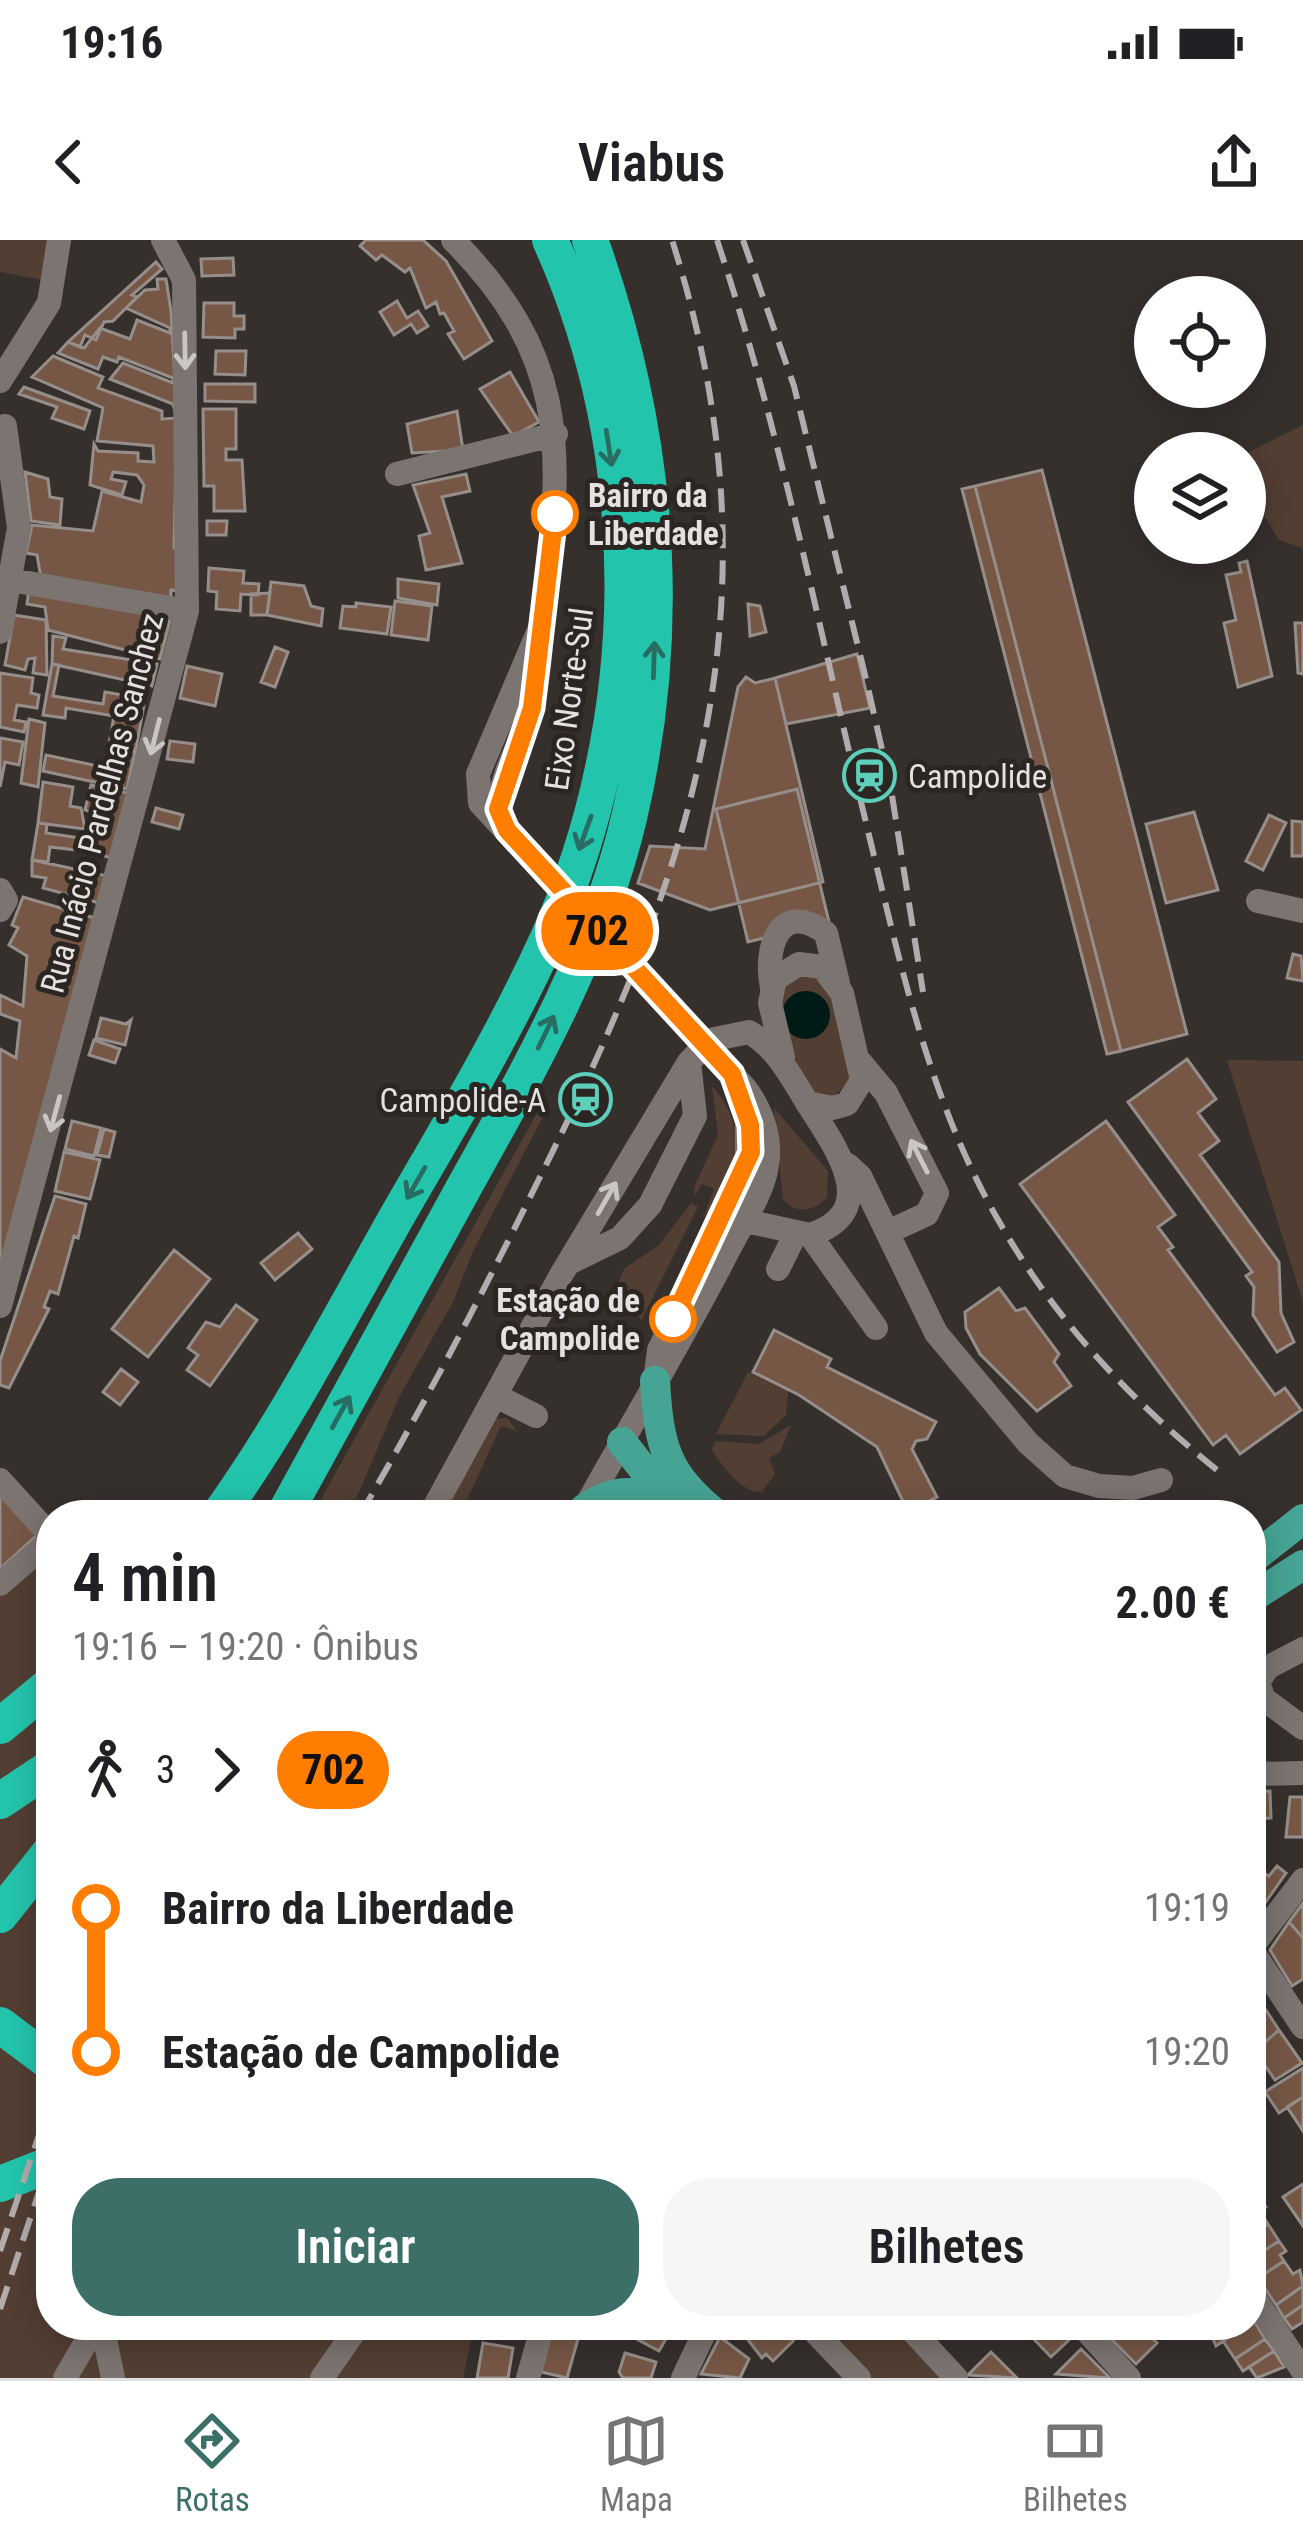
<!DOCTYPE html>
<html lang="pt">
<head>
<meta charset="utf-8">
<style>
  :root { --surface:#fff; --page:#f6f6f6; --text:#202124; --muted:#757577; --line:#e0e0e0; --accent:#3b6f67 }
  body { margin:0; font-family:"Roboto Condensed",sans-serif; background:var(--page); color:var(--text); height:100vh; display:flex; flex-direction:column; font-size:45px; white-space:nowrap }
  * { box-sizing:border-box; margin:0 }
  p { font-size:39px; color:var(--muted) }
  .icon { flex:none; width:66px; height:66px; fill:none; stroke:currentColor; stroke-width:2; stroke-linecap:round; stroke-linejoin:round }
  .map { position:relative; flex:1; overflow:hidden }
  .drawer { position:absolute; left:36px; top:1260px; width:1230px; height:840px; display:flex; flex-direction:column; background:var(--surface); border-radius:48px; box-shadow:0 6px 30px #0003 }
  .drawer>* { flex:none }
  .badge { padding:0 24px; border-radius:39px; font-size:42px; line-height:78px }
  .fabs { position:absolute; left:1134px; top:36px; display:grid; gap:24px }
  .fabs a { display:grid; place-items:center; width:132px; height:132px; border-radius:50%; background:var(--surface); box-shadow:0 6px 30px #0003; font-size:60px }
  .map>.badge { position:absolute; translate:-50% -50%; box-shadow:0 0 0 6px #fff }
  .legs { display:flex; align-items:center; gap:18px; height:132px; padding:0 36px; font-size:39px }
  .legs p { margin-inline-start:auto }
  .headline { display:flex; align-items:center; justify-content:space-between; height:204px; padding:0 36px }
  h1 { font-size:66px; font-weight:600; line-height:90px }
  .button { display:flex; gap:24px; margin-top:auto; padding:24px 36px }
  .button a { flex:1; height:138px; border-radius:48px; background:var(--accent); color:#fff; font-size:48px; font-weight:600; line-height:138px; text-align:center }
  .button a+a { background:var(--page); color:var(--text) }
  ul { padding:0 36px; list-style:none }
  li { display:flex; align-items:center; gap:42px; height:144px; font-size:45px }
  li i { display:grid; place-items:center; width:18px; height:100%; margin:0 15px; background:currentColor }
  li i::after { content:''; width:30px; height:30px; margin:-15px; border:9px solid; border-radius:50%; background:var(--surface) }
  li p { margin-inline-start:auto }
  li:first-child i { background:linear-gradient(#0000 50%,currentColor 0) }
  li:last-child i { background:linear-gradient(currentColor 50%,#0000 0) }
  .status { display:flex; justify-content:space-between; align-items:center; height:84px; padding:0 60px; background:var(--surface); direction:ltr }
  .status svg { height:33px; fill:currentColor }
  header { display:flex; justify-content:space-between; align-items:center; height:156px; padding:0 36px; background:var(--surface); font-size:54px; font-weight:600 }
  .tab-bar { display:flex; justify-content:space-around; align-items:center; height:168px; border-top:3px solid var(--line); background:var(--surface); font-size:33px; color:var(--muted) }
  .tab-bar a { display:grid; justify-items:center; gap:6px }
  .tab-bar .active { color:var(--accent) }
  .map>svg:first-child { display:block }
  .green { fill:#523e33 }
  .water { fill:#001a15 }
  .building { fill:#765746; stroke:#958e8a; stroke-width:3 }
  .lines { fill:none; stroke-linecap:round; stroke-linejoin:round }
  .minor { stroke:#7b7470; stroke-width:24 }
  .major { stroke:#46a494; stroke-width:30 }
  .highway { stroke:#23c4ac; stroke-width:36 }
  .rail { stroke:#b2adac; stroke-width:6; stroke-dasharray:24 12; stroke-linecap:butt }
  .oneway { stroke:#cac6c4 }
  .oneway2 { stroke:#286d61 }
  .line-1-casing { stroke:#fff; stroke-width:27 }
  .line-1 { stroke:#ff7e00; stroke-width:18 }
  .stop-1-dot { fill:#fff; stroke:#ff7e00; stroke-width:6 }
  .labels { text-anchor:middle; dominant-baseline:central; stroke-width:10; stroke-linejoin:round; paint-order:stroke }
  .stop-label { font-size:33px; font-weight:bold; fill:#e5e1e0; stroke:#2c2623; text-anchor:start }
  .street-label { font-size:33px; fill:#e5e1e0; stroke:#2c2623 }
  .poi-label { font-size:33px; fill:#e5e1e0; stroke:#2c2623; text-anchor:start }
</style>
</head>
<body>
<div class="status"><b>19:16</b><svg viewBox="0 0 49 12"><path d="M0 12V9h3v3zM5 12V6h3v6zM10 12V3h3v9zM15 12V0h3v12zM26 1h20v11H26zM47 4h2v5h-2z"/></svg></div>
<header><svg class="icon" aria-label="back" viewBox="0 0 24 24"><path d="M15 5l-7 7 7 7"/></svg>Viabus<svg class="icon" aria-label="share" viewBox="0 0 24 24"><path d="M12 15V3M7 8l5-5 5 5M5 13v7h14v-7"/></svg></header>
<div class="map">
<svg width="1303" height="2138" viewBox="0 0 1303 2138">
  <rect width="100%" height="100%" fill="#36302d"/>
  <!-- green -->
  <path class="green" d="M0,0H62L54,42L0,32Z
    M1303,185V308L1279,300L1245,244V214Z
    M794,731L825,739L851,822L850,841L834,856L816,855L793,826L777,748Z
    M1227,820L1303,821V1062Z
    M712,846C750,889 742,937 703,978L714,949L702,944L695,956L694,948L718,895Z
    M546,857L548,867L473,1011L454,1060L399,1157L354,1264L347,1275H312Z
    M774,868L828,931L827,958C813,971 796,975 783,959Z
    M691,963L698,967L641,1081L631,1061L616,1049L624,1029L659,1005Z
    M748,1132L788,1151L786,1175L764,1196L716,1194Z
    M507,1178L517,1191L501,1186L460,1275H442L494,1179Z
    M791,1185L780,1212L769,1218L775,1234L762,1252C741,1253 724,1227 712,1211L715,1201L759,1204Z
    M51,1288V2085H474L463,2138H0V1337Z
    M803,2085H907L959,2138H854Z"/>
  <!-- water -->
  <path class="water" d="M782 775a24 24 0 1 1 48 0a24 24 0 1 1-48 0Z"/>
  <!-- building -->
  <path class="building" d="M366,0H423L446,21L492,101L464,119L448,94L454,91L444,73L440,74L436,62L426,68L410,28L405,32L382,15L376,20L360,6Z
    M233,18L234,35L202,36L201,19Z
    M156,22L162,29L132,55L137,57L113,81L104,82L96,100L85,95L80,107L68,102Z
    M157,39H166L171,71L177,178L173,164L110,139L123,123L173,143V138L119,117L117,122L103,117L98,129L58,113L68,102L84,108L100,88L130,99L137,80L170,93V88L126,68L145,50L158,49Z
    M397,61L407,78L418,71L428,86L417,93L411,84L394,95L380,72Z
    M204,63H234V76H244V89H235V98L203,97Z
    M216,111H246L245,135L215,134Z
    M53,116L103,137L98,148L162,171V179L177,178L174,308L180,309L179,351L171,350V364L41,338L37,315L26,313L32,285L93,291L102,251L141,262L144,245L137,235L113,232L111,239L126,242L122,255L90,245L94,204L98,211L138,213V221L154,222L153,206L97,201L103,168L32,137Z
    M510,132L539,182L513,196L480,149Z
    M205,144H255V162L205,161Z
    M24,147L90,171L84,189L52,178L57,167L19,154Z
    M203,169H236V209H226V220H242L245,271H214V246H204Z
    M457,171L463,210L412,213L407,184Z
    M1042,230L1187,794L1121,811L975,246Z
    M25,232L48,239L50,257L62,259L60,285L31,281Z
    M466,234L470,251L442,257L462,323L426,330L419,296L430,293L413,245Z
    M975,246L1121,811L1107,814L962,249Z
    M207,281H227L226,295H207Z
    M1247,321L1272,436L1238,447L1224,383L1236,380L1226,335L1241,332L1239,323Z
    M209,328L244,331L243,343L259,344L258,355L241,354L240,371L216,369L217,352L208,351Z
    M398,339L439,344L437,365L398,358Z
    M271,342L304,346L311,366L323,369L321,386L267,375Z
    M29,349L165,376L170,381L160,419L48,390L45,367L27,364Z
    M270,353L267,375H251V354Z
    M395,361L432,366L428,400L391,395Z
    M356,363L391,367L387,394L340,388L343,366L356,367Z
    M748,364L760,366L766,392L750,396Z
    M14,375L46,380L47,435L33,433L35,418L28,419L25,430L5,425Z
    M1295,383H1303V434L1298,433Z
    M53,396L66,398L63,409L157,424L152,446L52,424Z
    M275,407L288,412L275,447L261,442Z
    M857,414L870,468L786,484L775,438Z
    M52,424L59,425L53,456L103,464L105,452L145,459L136,509L109,504L114,476L66,468L65,478L43,475Z
    M187,426L222,434L215,466L180,458Z
    M0,433L33,438L31,453L39,455L37,468L17,465L14,480L26,482L24,492L0,487Z
    M746,437L755,443L775,438L823,642L710,670L638,643L650,606L705,609L738,447Z
    M29,479L45,483L38,547L21,543Z
    M0,498L23,502L19,525L5,522L0,547Z
    M170,501L195,504L193,522L167,519Z
    M117,508L135,512L127,549L43,531L46,515L112,529Z
    M43,542L73,547L70,566L81,568L85,589L38,583Z
    M91,545L128,553L113,618L91,613L90,592L99,594L103,575L85,570Z
    M797,549L829,682L748,702L716,569Z
    M156,568L183,575L179,589L152,582Z
    M1194,572L1218,650L1166,663L1146,584Z
    M1269,575L1286,583L1263,630L1246,621Z
    M1292,581L1303,582V616H1292Z
    M38,583L47,584L46,593L87,599L85,611L50,607L48,622L32,620Z
    M32,620L108,636L99,663L43,648L46,638L32,636Z
    M23,657L95,678L0,1032V809L16,818L20,781L0,774V755L23,766L27,716L9,705L18,688L12,685Z
    M1293,714L1301,716L1303,741L1287,738Z
    M101,778L126,784L131,780L125,805L96,798Z
    M94,800L120,809L115,823L89,815Z
    M1187,819L1216,859L1198,873L1219,901L1200,915L1279,1022L1281,1073L1294,1102L1277,1112L1253,1075L1254,1047L1246,1036L1252,1032L1128,862Z
    M72,881L101,888L94,916L65,909Z
    M1106,881L1175,975L1158,987L1173,1007L1168,1010L1275,1155L1285,1148L1301,1170L1240,1214L1226,1195L1213,1205L1020,944Z
    M104,889L115,892L109,917L97,915Z
    M64,912L100,920L90,959L55,951Z
    M55,956L86,964L78,998L74,996L58,1054L50,1051L44,1067L49,1069L9,1148L0,1145V1121Z
    M298,993L312,1009L275,1040L261,1023Z
    M174,1010L210,1039L148,1117L112,1089Z
    M999,1048L1016,1071L1025,1068L1059,1114L1054,1122L1071,1146L1037,1171L980,1114L966,1088L965,1072Z
    M236,1065L257,1080L210,1146L187,1130L198,1115L188,1108L206,1082L220,1087Z
    M774,1090L831,1119L827,1127L936,1182L927,1199L916,1201L912,1209L937,1257L908,1272L877,1207L799,1155L753,1132Z
    M121,1129L138,1142L120,1165L103,1152Z
    M0,1252L38,1294L0,1329Z
    M1270,1551L1271,1578L1251,1579V1552Z
    M1290,1557H1303V1597H1286Z
    M1277,1626L1286,1633L1265,1663L1251,1647L1262,1632L1269,1636Z
    M1303,1663V1698L1289,1682Z
    M1289,1682L1303,1698V1739L1292,1746L1270,1710Z
    M1264,1767L1279,1790L1255,1811L1251,1775Z
    M1279,1790L1302,1823L1275,1840L1255,1811Z
    M1303,1828V1857L1279,1873L1265,1852Z
    M1303,1857V1891L1287,1867Z
    M1303,1944V1986L1283,1957Z
    M1251,1945L1266,1967L1251,1977Z
    M1260,1971L1268,1984L1251,1995V1977Z
    M1268,1984L1279,2001L1251,2019V1995Z
    M1279,2001L1286,2011L1280,2015L1284,2021L1258,2038L1251,2019Z
    M1284,2021L1293,2034L1300,2030L1303,2046L1276,2065L1258,2038Z
    M1303,2046V2065L1284,2078L1276,2065Z
    M1303,2065V2082L1292,2089L1284,2078Z
    M1254,2081L1265,2099L1235,2119L1223,2101Z
    M636,2085H674L659,2111L631,2096Z
    M776,2085L793,2101L773,2121L766,2114L762,2118L738,2087Z
    M1035,2085H1055L1069,2100L1051,2117L1027,2092Z
    M1105,2085H1139L1157,2103L1136,2124L1101,2089Z
    M1207,2085H1247L1216,2106Z
    M551,2092L578,2099L567,2138L541,2132Z
    M720,2097L749,2119L740,2138L701,2134Z
    M1265,2099L1274,2111L1243,2131L1235,2119Z
    M483,2103L513,2108L508,2138H477Z
    M1081,2109L1110,2138L1056,2134Z
    M1274,2111L1284,2127L1257,2138L1249,2127Z
    M991,2112L1017,2138L968,2135Z
    M625,2113L656,2122L651,2138H623L619,2132Z"/>
  <g class="lines">
    <!-- minor -->
    <path class="minor" d="M453,0C563,111 564,201 546,348C542,387 541,428 532,467C522,510 488,544 506,588
      M0,141L49,63L59,0
      M397,234L556,194
      M0,338L187,371
      M542,383L478,534L480,563L745,848C761,869 772,898 767,925C763,954 742,983 729,1009C683,1099 631,1184 582,1273
      M0,392L19,288L5,186
      M0,650L6,660L0,670
      M1258,661L1303,671
      M772,748C764,710 778,658 826,693L838,743
      M783,817L770,763L775,739L799,724L822,727L842,753L862,840L847,864L833,868L807,863
      M861,823L886,853L937,953L927,974L888,992
      M848,925L860,936L936,1093L1028,1203L1065,1236L1099,1246L1133,1248L1161,1240
      M810,995L876,1088
      M571,1022L620,998L650,965L695,876L689,822
      M778,1029L795,995
      M0,1066L187,371L184,40L163,0
      M655,1141L659,1110L747,929V876
      M496,1156L536,1176
      M0,1240L51,1296
      M430,1275L561,1035L689,822L710,800L749,792C778,809 791,837 808,864C833,904 885,971 810,995L723,976
      M0,1344L51,1300
      M1303,1409L1267,1428L1258,1443L1264,1459L1303,1488
      M1251,1534L1303,1533
      M1251,1708L1303,1640
      M1251,1709L1303,1787
      M1251,2053L1303,2131
      M102,2085L113,2138
      M808,2085L859,2138
      M907,2085L956,2138
      M1081,2085L1129,2138
      M65,2138L96,2085
      M322,2138L359,2085
      M528,2138L543,2085
      M683,2138L708,2085"/>
    <!-- major -->
    <path class="major" d="M655,1141C659,1206 665,1233 717,1275
      M622,1202L666,1258
      M584,1269C618,1245 644,1250 678,1270
      M1251,1320L1303,1279
      M1251,1358L1303,1325"/>
    <!-- highway -->
    <path class="highway" d="M219,1275C285,1183 340,1077 396,978C449,886 504,795 548,698C645,480 649,218 550,0
      M284,1275C344,1166 403,1058 463,949C528,832 598,710 629,578C675,382 658,189 590,0
      M0,1486L51,1444
      M0,1561L51,1527
      M0,1675L51,1611
      M0,1785L51,1823
      M0,1944L51,1924"/>
    <!-- rail -->
    <path class="rail" d="M717,0C781,192 820,394 868,591C900,723 929,859 997,978C1054,1079 1128,1158 1217,1230
      M743,0L794,146L866,439L891,549L923,752
      M360,1275C424,1165 483,1053 539,939C698,622 784,351 672,0
      M0,2011L51,1859
      M0,2069L51,1916"/>
  </g>
  <!-- one-way arrows -->
  <defs><path id="oneway-shaft" d="M-6 0H5M1.5-3L5.5 0L1.5 3" fill="none" stroke-width="1.6" stroke-linecap="round" stroke-linejoin="round" transform="scale(3)"/></defs>
  <g class="oneway">
    <use href="#oneway-shaft" transform="translate(185 111) rotate(89)"/>
    <use href="#oneway-shaft" transform="translate(155 497) rotate(104)"/>
    <use href="#oneway-shaft" transform="translate(55 874) rotate(105)"/>
    <use href="#oneway-shaft" transform="translate(919 916) rotate(-117)"/>
    <use href="#oneway-shaft" transform="translate(607 958) rotate(-60)"/>
  </g>
  <g class="oneway2">
    <use href="#oneway-shaft" transform="translate(609 208) rotate(81)"/>
    <use href="#oneway-shaft" transform="translate(654 420) rotate(-88)"/>
    <use href="#oneway-shaft" transform="translate(585 593) rotate(110)"/>
    <use href="#oneway-shaft" transform="translate(546 792) rotate(-64)"/>
    <use href="#oneway-shaft" transform="translate(416 943) rotate(120)"/>
    <use href="#oneway-shaft" transform="translate(341 1172) rotate(-61)"/>
  </g>
  <g class="lines">
    <defs>
      <path id="line-1" d="M555,274L532,468L498,569L507,590L732,834L750,885L751,912L673,1079"/>
    </defs>
    <!-- line-1 casing -->
    <use href="#line-1" class="line-1-casing"/>
    <!-- line-1 -->
    <use href="#line-1" class="line-1"/>
  </g>
  <!-- icons -->
  <defs>
    <symbol id="station-ring" viewBox="-11 -11 22 22"><circle r="9.5" fill="#2c2623" stroke="#5dceb9" stroke-width="1.5"/><path d="M-3-6H3Q5-6 5-4V2Q5 4 3 4L4.5 6H3L1.5 4h-3L-3 6H-4.5L-3 4Q-5 4-5 2V-4Q-5-6-3-6ZM-3.5-4v3h7v-3ZM-3.5 1v1.5H-2V1ZM2 1v1.5H3.5V1Z" fill="#5dceb9"/></symbol>
  </defs>
  <g fill-rule="evenodd">
    <use href="#station-ring" x="840" y="506" width="59" height="59"/>
    <use href="#station-ring" x="556" y="830" width="59" height="59"/>
  </g>
  <!-- markers -->
  <g class="stop-1-dot">
    <circle cx="555" cy="274" r="21"/>
    <circle cx="673" cy="1079" r="21"/>
  </g>
  <g class="labels">
    <!-- stop labels -->
    <g class="stop-label">
      <text x="588" y="255">Bairro da<tspan x="588" dy="38">Liberdade</tspan></text>
      <text x="640" y="1060" text-anchor="end">Estação de<tspan x="640" dy="38">Campolide</tspan></text>
    </g>
    <!-- street labels -->
    <g class="street-label">
      <text transform="translate(569 459) rotate(-82)">Eixo Norte-Sul</text>
      <text transform="translate(102 563) rotate(-75)">Rua Inácio Pardelhas Sanchez</text>
    </g>
    <!-- poi labels -->
    <g class="poi-label">
      <text x="908" y="536">Campolide</text>
      <text x="546" y="860" text-anchor="end">Campolide-A</text>
    </g>
  </g>
</svg>
<div class="fabs">
<a><svg class="icon" aria-label="locate" viewBox="0 0 24 24"><circle cx="12" cy="12" r="6"/><path d="M12 2v4M12 18v4M2 12h4M18 12h4"/></svg></a>
<a><svg class="icon" aria-label="layers" viewBox="0 0 24 24"><path d="M12 4l9 5-9 5-9-5zM3 14l9 5 9-5"/></svg></a>
</div>
<b class="badge" style="left:597px;top:691px;background:#ff7e00;color:#111">702</b>
<section class="drawer">
<div class="headline"><div><h1>4 min</h1><p>19:16 – 19:20 · Ônibus</p></div><b>2.00 €</b></div>
<div class="legs"><svg class="icon" aria-label="walk" viewBox="0 0 24 24"><circle cx="13" cy="4" r="2"/><path d="M13 8l-2 6 4 7M11 14l-3 7M7 12l3-4h3l4 4"/></svg>3<svg class="icon" aria-label="forward" viewBox="0 0 24 24"><path d="M9 5l7 7-7 7"/></svg><b class="badge" style="background:#ff7e00;color:#111">702</b></div>
<ul>
<li><i style="color:#ff7e00"></i><b>Bairro da Liberdade</b><p>19:19</p></li>
<li><i style="color:#ff7e00"></i><b>Estação de Campolide</b><p>19:20</p></li>
</ul>
<div class="button"><a>Iniciar</a><a>Bilhetes</a></div>
</section>
</div>
<nav class="tab-bar">
<a class="active"><svg class="icon" aria-label="directions" viewBox="0 0 24 24"><path d="M12 3l9 9-9 9-9-9zM9 14v-3h6M13 9l2 2-2 2"/></svg>Rotas</a>
<a><svg class="icon" aria-label="map" viewBox="0 0 24 24"><path d="M3 6l6-2 6 2 6-2v14l-6 2-6-2-6 2zM9 4v14M15 6v14"/></svg>Mapa</a>
<a><svg class="icon" aria-label="tickets" viewBox="0 0 24 24"><path d="M3 7h18v10H3zM15 7v10"/></svg>Bilhetes</a>
</nav>
</body>
</html>
